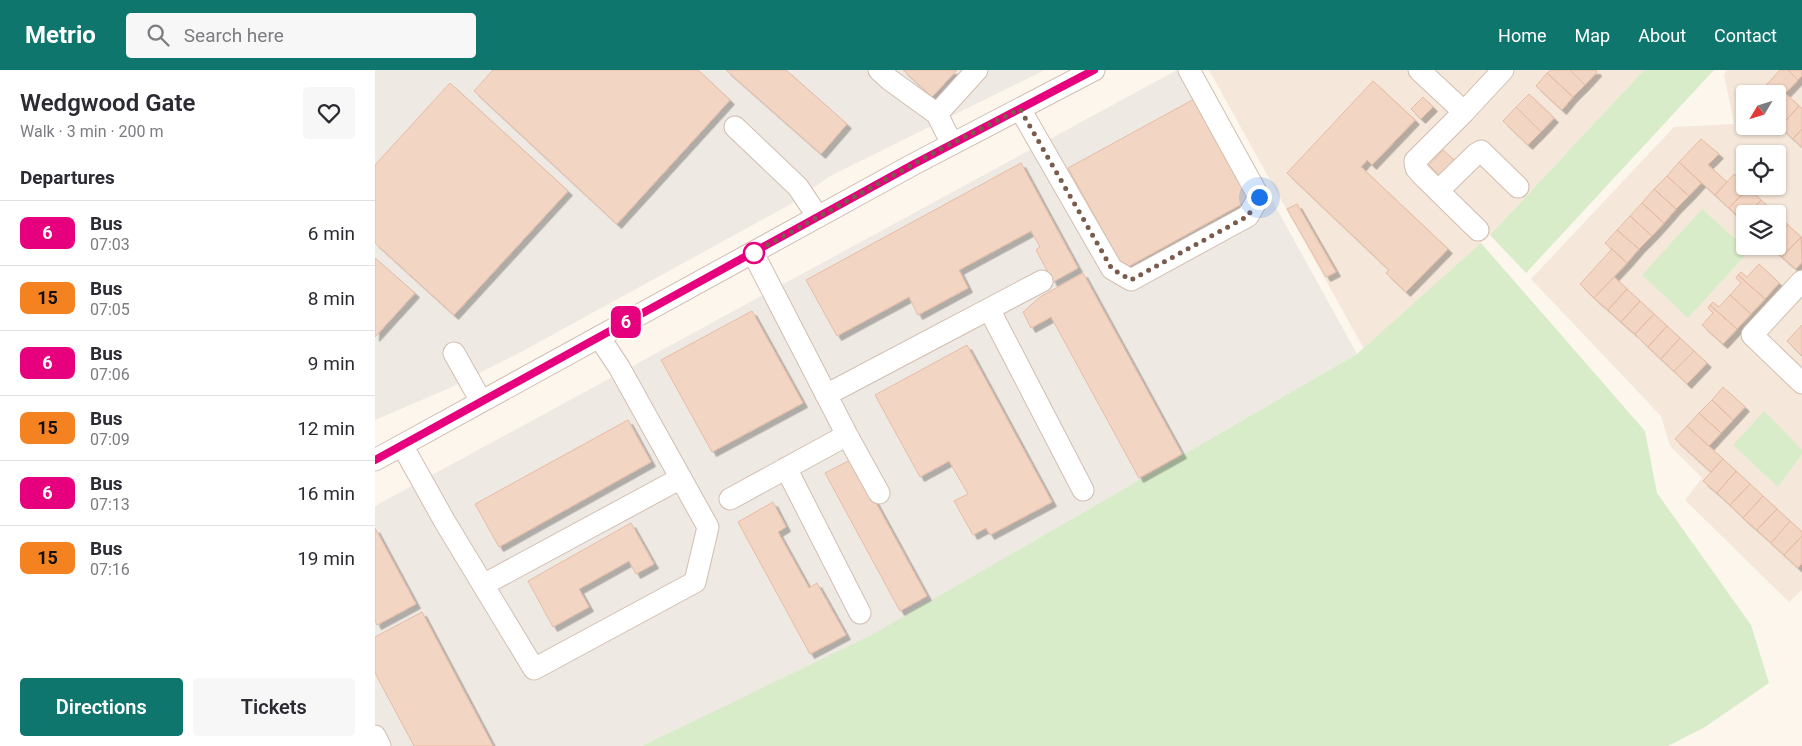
<!DOCTYPE html>
<html lang="en">
<head>
<meta charset="utf-8">
<style>
  :root { --surface:#fff; --page:#f7f7f7; --text:#2b2b33; --muted:#7c7c81; --line:#e1e1e2; --accent:#0f766e }
  body { margin:0; font-family:Roboto,sans-serif; background:var(--page); color:var(--text); height:100vh; display:flex; flex-direction:column; font-size:19px; white-space:nowrap }
  * { box-sizing:border-box; margin:0 }
  p { font-size:16px; color:var(--muted) }
  .icon { flex:none; width:28px; height:28px; fill:none; stroke:currentColor; stroke-width:2; stroke-linecap:round; stroke-linejoin:round }
  .map { position:relative; flex:1; overflow:hidden }
  .side { display:flex; flex-direction:column; background:var(--surface); width:375px }
  .side>* { flex:none }
  .badge { padding:0 10px; border-radius:8px; font-size:18px; line-height:32px }
  .needle { width:32px; rotate:232deg }
  .fabs { position:absolute; left:1361px; top:15px; display:grid; gap:10px }
  .fabs a { display:grid; place-items:center; width:50px; height:50px; border-radius:5px; background:var(--surface); box-shadow:0 1px 4px #0004; font-size:25px }
  .you { position:absolute; width:25px; height:25px; margin:-12px; border:4px solid #fff; border-radius:50%; background:#1a73e8; box-shadow:0 0 0 8px #1a73e833 }
  .map>.badge { position:absolute; translate:-50% -50%; box-shadow:0 0 0 2px #fff }
  h2 { padding:0 20px; font-size:19px; line-height:45px }
  .round { display:grid; place-items:center; flex:none; width:52px; height:52px; border-radius:5px; background:var(--page) }
  .headline { display:flex; align-items:center; justify-content:space-between; height:85px; padding:0 20px }
  h1 { font-size:24px; font-weight:600; line-height:38px }
  .cta { display:flex; gap:10px; margin-top:auto; padding:10px 20px }
  .cta a { flex:1; height:58px; border-radius:5px; background:var(--accent); color:#fff; font-size:20px; font-weight:600; line-height:58px; text-align:center }
  .cta a+a { background:var(--page); color:var(--text) }
  ul { padding:0; list-style:none }
  li { display:flex; align-items:center; gap:15px; height:65px; padding:0 20px; border-top:1px solid var(--line) }
  li div { flex:1 }
  li b { display:block; font-size:19px }
  li em { font-style:normal }
  li .badge { min-width:55px; font-weight:700; text-align:center }
  header { display:flex; align-items:center; gap:30px; box-sizing:border-box; height:70px; padding:0 25px; background:var(--accent); color:#fff }
  header strong { font-size:24px }
  nav { display:flex; gap:28px; margin-inline-start:auto; font-size:18px }
  .search { width:350px; height:45px; background:var(--page); display:flex; align-items:center; gap:12px; box-sizing:border-box; padding:0 18px; border-radius:5px; color:var(--muted); font-size:19px }
  main { display:flex; flex:1; min-height:0 }
  .map>svg:first-child { display:block }
  .residential { fill:#f5e8da; fill-rule:evenodd }
  .industrial { fill:#efe9e4 }
  .green { fill:#d8ecc9 }
  .building { fill:#f3d5c3; stroke:#e6bba3; filter:url(#shadow) }
  .lines { fill:none; stroke-linecap:round; stroke-linejoin:round }
  .minor-casing { stroke:#d1beb0; stroke-width:23 }
  .minor { stroke:#fff; stroke-width:21 }
  .line-casing { stroke:#fff; stroke-width:11 }
  .line { stroke:#e6007e; stroke-width:8 }
  .walk { stroke:#7a5c4d; stroke-width:5; stroke-dasharray:0 9 }
  .stop-dot { fill:#fff; stroke:#e6007e; stroke-width:2.5 }
</style>
</head>
<body>
<header>
<strong>Metrio</strong>
<div class="search"><svg class="icon" aria-label="search" viewBox="0 0 24 24"><circle cx="10" cy="10" r="6"/><path d="M15 15l6 6"/></svg>Search here</div>
<nav><a>Home</a><a>Map</a><a>About</a><a>Contact</a></nav>
</header>
<main>
<section class="side">
<div class="headline"><div><h1>Wedgwood Gate</h1><p>Walk · 3 min · 200 m</p></div><a class="round"><svg class="icon" aria-label="heart" viewBox="0 0 24 24"><path d="M12 20l-8-8c-3-5 5-10 8-4 3-6 11-1 8 4z"/></svg></a></div>
<h2>Departures</h2>
<ul>
<li><span class="badge" style="background:#e6007e;color:#fff">6</span><div><b>Bus</b><p>07:03</p></div><em>6 min</em></li>
<li><span class="badge" style="background:#f58220;color:#111">15</span><div><b>Bus</b><p>07:05</p></div><em>8 min</em></li>
<li><span class="badge" style="background:#e6007e;color:#fff">6</span><div><b>Bus</b><p>07:06</p></div><em>9 min</em></li>
<li><span class="badge" style="background:#f58220;color:#111">15</span><div><b>Bus</b><p>07:09</p></div><em>12 min</em></li>
<li><span class="badge" style="background:#e6007e;color:#fff">6</span><div><b>Bus</b><p>07:13</p></div><em>16 min</em></li>
<li><span class="badge" style="background:#f58220;color:#111">15</span><div><b>Bus</b><p>07:16</p></div><em>19 min</em></li>
</ul>
<div class="cta"><a>Directions</a><a>Tickets</a></div>
</section>
<div class="map">
<svg width="1427" height="676" viewBox="0 0 1427 676">
  <defs>
    <filter id="shadow"><feDropShadow dx="4.5" dy="4.5" stdDeviation="0" flood-color="#0004"/></filter>
  </defs>
  <rect width="100%" height="100%" fill="#fdf6ec"/>
  <!-- residential -->
  <path class="residential" d="M834,0H1269L1115,165L989,279Z
    M1352,0H1427V520L1414,532L1310,430L1327,408L1295,376L1286,346L1156,209L1299,57L1359,54L1349,4ZM1370,24H1402V56H1370ZM1370,84H1402V116H1370ZM1370,144H1402V176H1370Z"/>
  <!-- industrial -->
  <path class="industrial" d="M0,0H670L455,106L416,134L146,282L77,317L0,350Z
    M802,0H825L982,284L498,564L267,676H0V436Z"/>
  <!-- green -->
  <path class="green" d="M1269,0H1339L1151,203L1115,165Z
    M1327,139L1374,181L1313,248L1267,205Z
    M1106,173L1270,361L1282,423L1376,555L1394,613L1330,657L1293,676H267L498,564L982,284Z
    M1389,341L1427,380V384L1403,417L1358,375Z"/>
  <!-- building -->
  <path class="building" d="M118,0H323L355,30L242,154L99,21Z
    M351,0H411L472,54L446,84Z
    M528,0H582L557,27Z
    M1176,0H1195L1210,15L1198,27L1172,3Z
    M1195,0H1221L1222,2L1210,15Z
    M1405,0H1413L1423,10L1402,32V24H1383Z
    M1413,0H1427V6L1423,10Z
    M1172,3L1198,27L1187,40L1161,16Z
    M998,11L1040,50L997,95L992,90L986,97L1073,179L1031,222L1011,203L1014,200L912,103Z
    M75,13L193,121L79,245L0,173V95Z
    M1154,24L1179,48L1166,62L1141,37Z
    M1411,24L1424,36L1405,57L1402,55V32Z
    M1048,27L1058,37L1046,49L1036,39Z
    M821,28L876,129L749,199L693,98Z
    M1424,36L1427,39V59L1418,69L1405,57Z
    M1141,37L1166,62L1153,75L1128,51Z
    M1427,59V77L1418,69Z
    M1326,69L1344,84L1333,95L1352,112L1340,125L1304,92Z
    M1068,80L1079,90L1064,105L1054,95Z
    M1304,92L1326,113L1314,126L1292,106Z
    M646,93L703,198L678,212L661,180L665,177L656,161L584,200L593,218L543,245L534,227L462,266L431,210Z
    M1359,104L1373,118L1354,138L1340,125Z
    M1292,106L1314,126L1301,139L1279,119Z
    M1373,118L1386,130L1374,144H1370V148L1367,151L1354,138Z
    M1279,119L1301,139L1289,153L1267,133Z
    M1386,130L1400,142L1398,144H1374Z
    M1267,133L1289,153L1277,166L1255,146Z
    M922,134L961,202L951,207L912,139Z
    M1402,145L1413,155L1402,166Z
    M1255,146L1277,166L1264,179L1242,160Z
    M1413,155L1426,167L1407,187L1395,176H1402V166Z
    M1242,160L1264,179L1252,193L1230,173Z
    M1426,167L1427,192L1421,199L1407,187Z
    M1237,179L1252,193L1219,228L1205,214Z
    M0,188L40,223L0,267Z
    M1384,194L1404,213L1390,229L1363,205L1366,202L1372,207Z
    M708,203L807,384L764,408L676,247L656,258L648,242L665,227Z
    M1363,205L1390,229L1376,244L1355,225L1366,213L1361,208Z
    M1239,207L1252,219L1233,240L1219,228Z
    M1252,219L1265,231L1246,252L1233,240Z
    M1355,225L1376,244L1362,259L1335,235L1338,232L1344,237Z
    M1265,231L1279,244L1260,264L1246,252Z
    M1335,235L1362,259L1348,274L1327,255L1338,243L1333,238Z
    M377,241L428,333L337,382L286,290Z
    M1279,244L1292,256L1273,277L1260,264Z
    M1427,255V284L1426,285L1412,271Z
    M1292,256L1305,268L1286,289L1273,277Z
    M1305,268L1319,281L1299,301L1286,289Z
    M592,275L677,432L615,465L611,458L598,465L579,431L593,424L574,391L545,407L500,325Z
    M1319,281L1332,293L1312,314L1299,301Z
    M1348,317L1370,337L1358,350L1337,330Z
    M1337,330L1358,350L1346,363L1324,343Z
    M1324,343L1346,363L1334,376L1312,356Z
    M253,350L276,392L124,477L100,434Z
    M1312,356L1348,389L1336,402L1300,369Z
    M477,389L552,526L525,541L450,403Z
    M1348,389L1361,401L1342,423L1328,411Z
    M1361,401L1375,414L1355,435L1342,423Z
    M1375,414L1388,426L1368,448L1355,435Z
    M1388,426L1402,439L1382,460L1368,448Z
    M398,432L411,457L403,462L434,518L442,513L471,565L435,584L363,452Z
    M1402,439L1415,451L1396,473L1382,460Z
    M1415,451L1427,462V466L1409,485L1396,473Z
    M256,453L279,494L261,504L254,491L204,519L214,537L178,557L153,511Z
    M0,458L41,534L2,555L0,551Z
    M1427,466V493L1423,498L1409,485Z
    M47,542L118,676H39L0,603V567Z"/>
  <g class="lines">
    <defs>
      <path id="minor" d="M504,0L515,10L562,44L577,74
        M1044,0L1089,42L1128,0
        M645,39L737,199L756,210L873,146L884,127L814,0
        M1089,42L1040,91L1041,98L1046,104L1103,160
        M562,44L602,0
        M360,57L423,117L443,147
        M1063,121L1101,84L1106,81L1143,117
        M378,183L472,365L504,423
        M1427,211L1377,265L1427,313
        M614,239L708,420
        M79,283L106,331
        M451,325L667,211
        M27,375L70,452L159,599L320,512L333,457L244,297L224,267
        M0,390L539,94L719,0
        M411,398L485,543
        M355,429L472,365
        M108,515L306,408
        M0,666L5,676"/>
    </defs>
    <!-- minor casing -->
    <use href="#minor" class="minor-casing"/>
    <!-- minor -->
    <use href="#minor" class="minor"/>
  </g>
  <g class="lines">
    <defs>
      <path id="line" d="M0,390L539,94L719,0"/>
    </defs>
    <!-- line casing -->
    <use href="#line" class="line-casing"/>
    <!-- line -->
    <use href="#line" class="line"/>
    <!-- walk -->
    <path class="walk" d="M379,183H378L564,80L645,39L737,199L756,210L873,146L884,127"/>
  </g>
  <!-- markers -->
  <circle class="stop-dot" cx="379" cy="183" r="10"/>
</svg>
<div class="fabs">
<a><svg class="needle" viewBox="-14 -14 28 28"><path d="M0-13l5 13h-10z" fill="#e53935"/><path d="M0 13l5-13h-10z" fill="#7c7c81"/></svg></a>
<a><svg class="icon" aria-label="locate" viewBox="0 0 24 24"><circle cx="12" cy="12" r="6"/><path d="M12 2v4M12 18v4M2 12h4M18 12h4"/></svg></a>
<a><svg class="icon" aria-label="layers" viewBox="0 0 24 24"><path d="M12 4l9 5-9 5-9-5zM3 14l9 5 9-5"/></svg></a>
</div>
<div class="you" style="left:884px;top:127px"></div>
<b class="badge" style="left:251px;top:252px;background:#e6007e;color:#fff">6</b>
</div>
</main>
</body>
</html>
